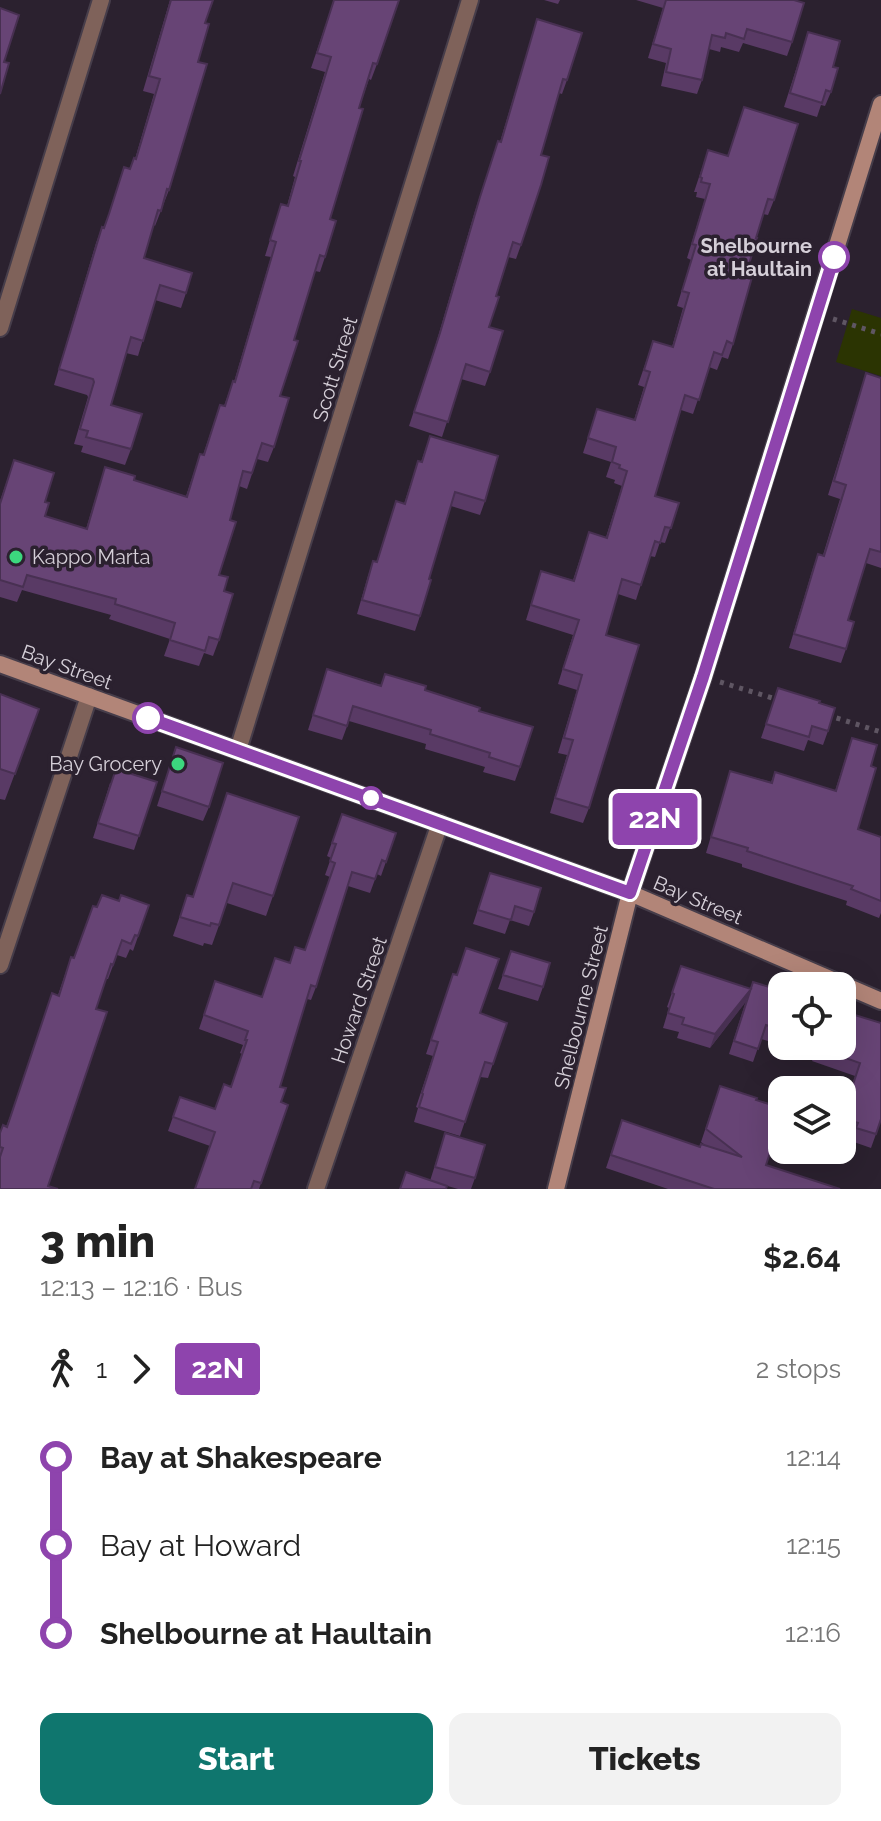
<!DOCTYPE html>
<html lang="en">
<head>
<meta charset="utf-8">
<style>
  :root { --surface:#fff; --page:#f2f2f2; --text:#222; --muted:#767676; --accent:#0f766e }
  body { margin:0; font-family:Raleway,sans-serif; background:var(--page); color:var(--text); height:100vh; display:flex; flex-direction:column; font-size:30px; white-space:nowrap }
  * { box-sizing:border-box; margin:0 }
  p { font-size:26px; color:var(--muted) }
  .icon { flex:none; width:44px; height:44px; fill:none; stroke:currentColor; stroke-width:2; stroke-linecap:round; stroke-linejoin:round }
  .map { position:relative; height:1189px; overflow:hidden }
  .details { display:flex; flex-direction:column; background:var(--surface); flex:1 }
  .details>* { flex:none }
  .badge { padding:0 16px; border-radius:6px; font-size:28px; line-height:52px }
  .tools { position:absolute; left:768px; top:972px; display:grid; gap:16px }
  .tools a { display:grid; place-items:center; width:88px; height:88px; border-radius:16px; background:var(--surface); box-shadow:0 8px 32px #0002; font-size:40px }
  .map>.badge { position:absolute; translate:-50% -50%; box-shadow:0 0 0 4px #fff }
  .legs { display:flex; align-items:center; gap:12px; height:88px; padding:0 40px; font-size:26px }
  .legs p { margin-inline-start:auto }
  .head { display:flex; align-items:center; justify-content:space-between; height:136px; padding:0 40px }
  h1 { font-size:44px; font-weight:800; line-height:60px }
  .cta { display:flex; gap:16px; margin-top:auto; padding:16px 40px }
  .cta a { flex:1; height:92px; border-radius:16px; background:var(--accent); color:#fff; font-size:32px; font-weight:800; line-height:92px; text-align:center }
  .cta a+a { background:var(--page); color:var(--text) }
  ul { padding:0 40px; list-style:none }
  li { display:flex; align-items:center; gap:28px; height:88px; font-size:30px }
  li i { display:grid; place-items:center; width:12px; height:100%; margin:0 10px; background:currentColor }
  li i::after { content:''; width:20px; height:20px; margin:-10px; border:6px solid; border-radius:50%; background:var(--surface) }
  li p { margin-inline-start:auto }
  li:first-child i { background:linear-gradient(#0000 50%,currentColor 0) }
  li:last-child i { background:linear-gradient(currentColor 50%,#0000 0) }
  .map>svg:first-child { display:block }
  .green { fill:#2b3402 }
  .lines { fill:none; stroke-linecap:round; stroke-linejoin:round }
  .street-casing { stroke:#463d4a; stroke-width:20 }
  .secondary-casing { stroke:#463d4a; stroke-width:20 }
  .path { stroke:#5f5663; stroke-width:5; stroke-dasharray:4 6; stroke-linecap:butt }
  .street { stroke:#7f625a; stroke-width:16 }
  .secondary { stroke:#b28578; stroke-width:16 }
  .wall { fill:#593a65 }
  .shaded-wall { fill:#483052 }
  .building { fill:#674475; stroke:#483052; stroke-width:2 }
  .line-1-casing { stroke:#fff; stroke-width:18 }
  .line-1 { stroke:#8e44ad; stroke-width:12 }
  .stop-1-dot { fill:#fff; stroke:#8e44ad; stroke-width:4 }
  .poi-dot { fill:#3cd77e; stroke:#2b212f; stroke-width:3 }
  .labels { text-anchor:middle; dominant-baseline:central; stroke-width:7; stroke-linejoin:round; paint-order:stroke }
  .stop-label { font-size:20px; font-weight:bold; fill:#d5cfd8; stroke:#2b212f; text-anchor:end }
  .street-label { font-size:20px; fill:#d5cfd8; stroke:#2b212f }
  .poi-label { font-size:20px; fill:#d5cfd8; stroke:#2b212f; text-anchor:start }
</style>
</head>
<body>
<div class="map">
<svg width="881" height="1189" viewBox="0 0 881 1189">
  <rect width="100%" height="100%" fill="#2b212f"/>
  <!-- green -->
  <path class="green" d="M852,309L881,318V376L836,362Z"/>
  <g class="lines">
    <defs>
      <path id="street" d="M0,328L101,0
        M238,750L470,0
        M0,965L89,696
        M316,1189L440,823"/>
      <path id="secondary" d="M0,664L630,893L881,1001
        M556,1189L630,893L703,677L881,104"/>
    </defs>
    <!-- street casing -->
    <use href="#street" class="street-casing"/>
    <!-- secondary casing -->
    <use href="#secondary" class="secondary-casing"/>
    <!-- path -->
    <path class="path" d="M833,319L881,334
      M720,682L779,700
      M827,715L881,732"/>
    <!-- street -->
    <use href="#street" class="street"/>
    <!-- secondary -->
    <use href="#secondary" class="secondary"/>
  </g>
  <!-- wall -->
  <path class="wall" d="M170,0H213L205,23L198,62L169,190L155,226L154,225L144,258L186,293L181,308L155,300L138,356L126,353L111,405L131,449L125,465L81,452L83,446L74,444L88,397L87,395L54,385L96,243L102,227L104,228L106,222L124,167L130,169L135,159L154,94L143,91Z
    M334,0L377,64L371,80L369,79L359,108L330,219L325,257L320,272L315,271L294,340L280,396L274,447L268,462L257,459L247,489L239,486L230,520L219,575L224,591L219,640L213,656L204,653L199,666L164,656L170,639L109,619L111,615L22,590L17,602L0,597V501L14,460L45,502V516L86,529L105,467L134,480L186,496L200,454L203,455L220,405L224,406L233,381L234,382L271,257L265,256L281,204L287,206L295,177L293,176L325,72L311,68Z
    M544,0H560L558,4Z
    M636,0H794L792,42L787,56L743,43L739,52L721,47L720,52L709,49L702,80L697,94L661,86L666,63L648,58L663,8Z
    M537,19L567,80L562,94L559,93L541,155L521,245L516,259L508,257L496,296L489,327L490,372L485,386L461,379L442,437L409,426L435,347L475,211L493,156L500,142Z
    M808,32L833,67L831,92L825,106L821,105L817,117L784,107Z
    M708,150L774,200L768,215L763,214L756,238L746,274L733,344L728,359L722,357L717,370L709,367L693,414L681,410L655,496L679,503L665,543L660,542L655,557L650,556L636,600L618,594L606,635L589,808L583,823L550,813L567,755L558,753L577,690L558,684L573,635L526,620L541,571L573,580L589,532L606,537L622,486L614,483L615,480L606,477L611,462L583,453L597,409L634,420L644,387L638,385L653,341L672,347L683,308L677,306L691,260L687,258L705,199L696,197L697,192H694Z
    M866,373L881,378V568L866,563L848,620L846,649L841,663L789,648L813,568L818,554L823,555L840,499L828,495Z
    M430,436L485,501L480,515L451,506L429,579L420,616L415,631L357,614L368,576L373,561L377,562L396,501L404,504L418,461L421,462Z
    M327,669L381,685L385,674L425,690L479,711L520,767L515,781L483,772L485,767L425,749L426,744L349,721L342,740L308,730Z
    M778,688L819,703L828,731L823,745L808,740L804,751L761,738Z
    M0,694L39,709L5,800L0,799Z
    M852,738L871,766L858,829L881,837V913L879,918L846,905L847,901L742,867V864L706,853L730,771L771,782L775,772L835,791Z
    M176,747L209,807L203,821L157,806Z
    M157,782L134,850L93,838L110,783Z
    M227,793L273,896L266,916L227,903L212,945L204,943L203,946L173,936L187,895L193,896Z
    M342,814L396,833L381,876L377,874L370,893L348,886L316,987L311,1000L307,999L280,1087L281,1102L288,1105L259,1189H195L210,1146L168,1131L175,1111L215,1109L231,1087L242,1054L240,1053L243,1045L199,1029L215,981L262,997L290,963L305,950L330,877L325,875L331,858L327,856Z
    M490,873L534,912L529,926L510,920L505,934L473,924Z
    M119,901L149,905L133,951L130,949L126,958L117,955L108,979H106L96,1009L48,1186L0,1189V1133L6,1127L58,995L71,957L74,958L97,907Z
    M511,951L543,987L538,1001L498,989Z
    M681,966L750,989L782,991V1045L761,1039L753,1062L729,1054L746,1001L710,1048L677,1038L679,1032L663,1028L669,1008L667,1007Z
    M453,974L480,1013L507,1023L488,1078L480,1077L460,1136L414,1122L418,1108L416,1107L433,1056L426,1054Z
    M845,1012L881,1023L876,1134L871,1148L851,1141L853,1136L842,1133V1116L855,1076L812,1061L814,1056L784,1046H842Z
    M715,1100H756L766,1165L840,1189H668L606,1168L622,1120L700,1147L705,1145L701,1142Z
    M445,1133L475,1178L471,1189H458L430,1181Z"/>
  <!-- shaded-wall -->
  <path class="shaded-wall" d="M751,989L745,1003L710,1048L715,1034Z"/>
  <!-- building -->
  <path class="building" d="M171,0H213L205,23L209,24L198,62L207,64L169,190L167,189L161,211L158,210L144,258L192,273L186,293L160,285L143,341L131,337L111,405L142,414L131,449L86,437L88,431L80,429L94,382L93,379L59,369L102,227L104,228L109,214L124,167L130,169L134,158L136,159L160,79L149,76Z
    M334,0H399L377,64L373,63L359,108L363,109L330,219L336,221L325,257L320,255L294,340L298,341L280,396L289,398L274,447L262,443L252,473L243,471L230,520L236,522L219,575L228,577L224,591L233,594L219,640L209,637L205,651L170,640L175,623L115,604L116,599L27,575L23,587L0,580V504L14,460L54,473L45,502L49,503L45,516L87,529L105,467L135,476L134,480L187,497L200,454L204,455L220,405L225,406L233,381L235,382L276,242L270,240L281,204L288,206L301,161H299L331,57L317,53Z
    M666,0H794L804,3L792,42L747,29L744,39L726,33L725,38L712,35L702,80L666,72L671,49L653,44Z
    M0,8L19,15L4,62L9,63L0,94Z
    M537,19L582,33L567,80L563,79L541,155L549,157L541,185L521,245L513,242L496,296L499,297L489,327L503,331L490,372L466,364L448,422L414,412L440,333L480,197L498,141L501,142Z
    M808,32L840,41L833,67L838,68L831,92L826,90L822,103L790,93Z
    M744,107L798,124L774,200L768,199L756,238H757L746,274L752,277L733,344L727,341L722,355L714,352L699,400L685,395L655,496L679,503L671,528L665,527L660,543L655,541L641,585L622,579L606,635L639,645L589,808L555,798L573,740L564,738L582,675L563,669L579,620L531,605L541,571L574,581L589,532L607,538L627,471L619,468L620,465L612,462L616,447L588,438L597,409L635,420L650,372L644,370L653,341L673,347L689,293L682,291L696,245L692,244L710,184L701,182L702,178L700,177L708,150L728,156Z
    M866,373L881,378V552L870,549L848,620L854,622L846,649L794,634L818,554L824,556L846,485L834,481Z
    M430,436L498,456L485,501L455,492L429,579L431,580L420,616L362,600L373,561L377,562L396,501L405,504L418,461L422,462Z
    M327,669L381,686L385,674L426,686L425,690L480,708L479,711L533,727L520,767L489,757L490,753L430,734L431,730L353,706L347,726L313,715Z
    M778,688L820,701L819,703L835,708L828,731L812,726L809,737L766,724Z
    M0,694L39,709L15,774L0,769Z
    M852,738L877,745L871,766L876,768L858,829L881,837V901L851,889L853,886L747,851L748,848L711,837L730,771L772,783L775,772L836,791Z
    M176,747L223,763L209,807L162,791Z
    M116,769L157,782L139,836L98,823Z
    M227,793L299,817L273,896L233,883L219,925L211,923L210,926L180,917L187,895L193,897Z
    M342,814L396,833L386,862L382,860L375,879L352,872L316,987L311,985L280,1087L286,1088L281,1102L288,1105L261,1183L254,1181L251,1189H195L215,1132L173,1117L180,1097L215,1109L224,1084L231,1087L247,1040H245L248,1031L204,1015L215,981L262,997L275,958L290,963L295,947L305,950L335,863L330,861L336,844L332,843Z
    M490,873L541,888L534,912L515,906L511,920L478,910Z
    M102,895L119,901L121,895L149,905L138,936L135,935L131,944L122,940L113,965L111,964L96,1009L107,1012L48,1186L58,1189H0V1157L3,1148L0,1147V1133L3,1125L7,1127L52,993L59,996L71,957L74,958L93,906L97,907Z
    M466,948L499,959L480,1013L507,1023L493,1064L485,1062L465,1122L419,1107L423,1094L422,1093L438,1042L431,1040L453,974L457,975Z
    M511,951L550,963L543,987L503,975Z
    M681,966L751,989L715,1034L682,1024L684,1018L668,1013L674,994L672,993Z
    M753,982L782,991V1030L766,1025L758,1049L734,1041Z
    M842,1003L848,1005L845,1012L881,1023V1119L876,1134L856,1128L858,1123L842,1118L860,1063L817,1048L818,1046H842Z
    M720,1086L757,1098L756,1100L782,1108V1116L766,1165L840,1189H714L611,1155L622,1120L700,1147L701,1144L742,1157L706,1129Z
    M445,1133L485,1145L475,1178L435,1167Z
    M406,1172L447,1186L446,1189H400Z"/>
  <g class="lines">
    <defs>
      <path id="line-1" d="M148,718L630,893L703,677L834,257"/>
    </defs>
    <!-- line-1 casing -->
    <use href="#line-1" class="line-1-casing"/>
    <!-- line-1 -->
    <use href="#line-1" class="line-1"/>
  </g>
  <!-- markers -->
  <g class="stop-1-dot">
    <circle cx="834" cy="257" r="14"/>
    <circle cx="148" cy="718" r="14"/>
    <circle cx="371" cy="798" r="10"/>
  </g>
  <g class="poi-dot">
    <circle cx="16" cy="557" r="8"/>
    <circle cx="178" cy="764" r="8"/>
  </g>
  <g class="labels">
    <!-- stop labels -->
    <g class="stop-label">
      <text x="812" y="246">Shelbourne<tspan x="812" dy="23">at Haultain</tspan></text>
    </g>
    <!-- street labels -->
    <g class="street-label">
      <text transform="translate(335 369) rotate(-73)">Scott Street</text>
      <text transform="translate(67 667) rotate(20)">Bay Street</text>
      <text transform="translate(698 900) rotate(23)">Bay Street</text>
      <text transform="translate(359 1000) rotate(-71)">Howard Street</text>
      <text transform="translate(581 1007) rotate(-76)">Shelbourne Street</text>
    </g>
    <!-- poi labels -->
    <g class="poi-label">
      <text x="32" y="557">Kappo Marta</text>
      <text x="162" y="764" text-anchor="end">Bay Grocery</text>
    </g>
  </g>
</svg>
<div class="tools">
<a><svg class="icon" aria-label="locate" viewBox="0 0 24 24"><circle cx="12" cy="12" r="6"/><path d="M12 2v4M12 18v4M2 12h4M18 12h4"/></svg></a>
<a><svg class="icon" aria-label="layers" viewBox="0 0 24 24"><path d="M12 4l9 5-9 5-9-5zM3 14l9 5 9-5"/></svg></a>
</div>
<b class="badge" style="left:655px;top:819px;background:#8e44ad;color:#fff">22N</b>
</div>
<section class="details">
<div class="head"><div><h1>3 min</h1><p>12:13 – 12:16 · Bus</p></div><b>$2.64</b></div>
<div class="legs"><svg class="icon" aria-label="walk" viewBox="0 0 24 24"><circle cx="13" cy="4" r="2"/><path d="M13 8l-2 6 4 7M11 14l-3 7M7 12l3-4h3l4 4"/></svg>1<svg class="icon" aria-label="forward" viewBox="0 0 24 24"><path d="M9 5l7 7-7 7"/></svg><b class="badge" style="background:#8e44ad;color:#fff">22N</b><p>2 stops</p></div>
<ul>
<li><i style="color:#8e44ad"></i><b>Bay at Shakespeare</b><p>12:14</p></li>
<li><i style="color:#8e44ad"></i><span>Bay at Howard</span><p>12:15</p></li>
<li><i style="color:#8e44ad"></i><b>Shelbourne at Haultain</b><p>12:16</p></li>
</ul>
<div class="cta"><a>Start</a><a>Tickets</a></div>
</section>
</body>
</html>
